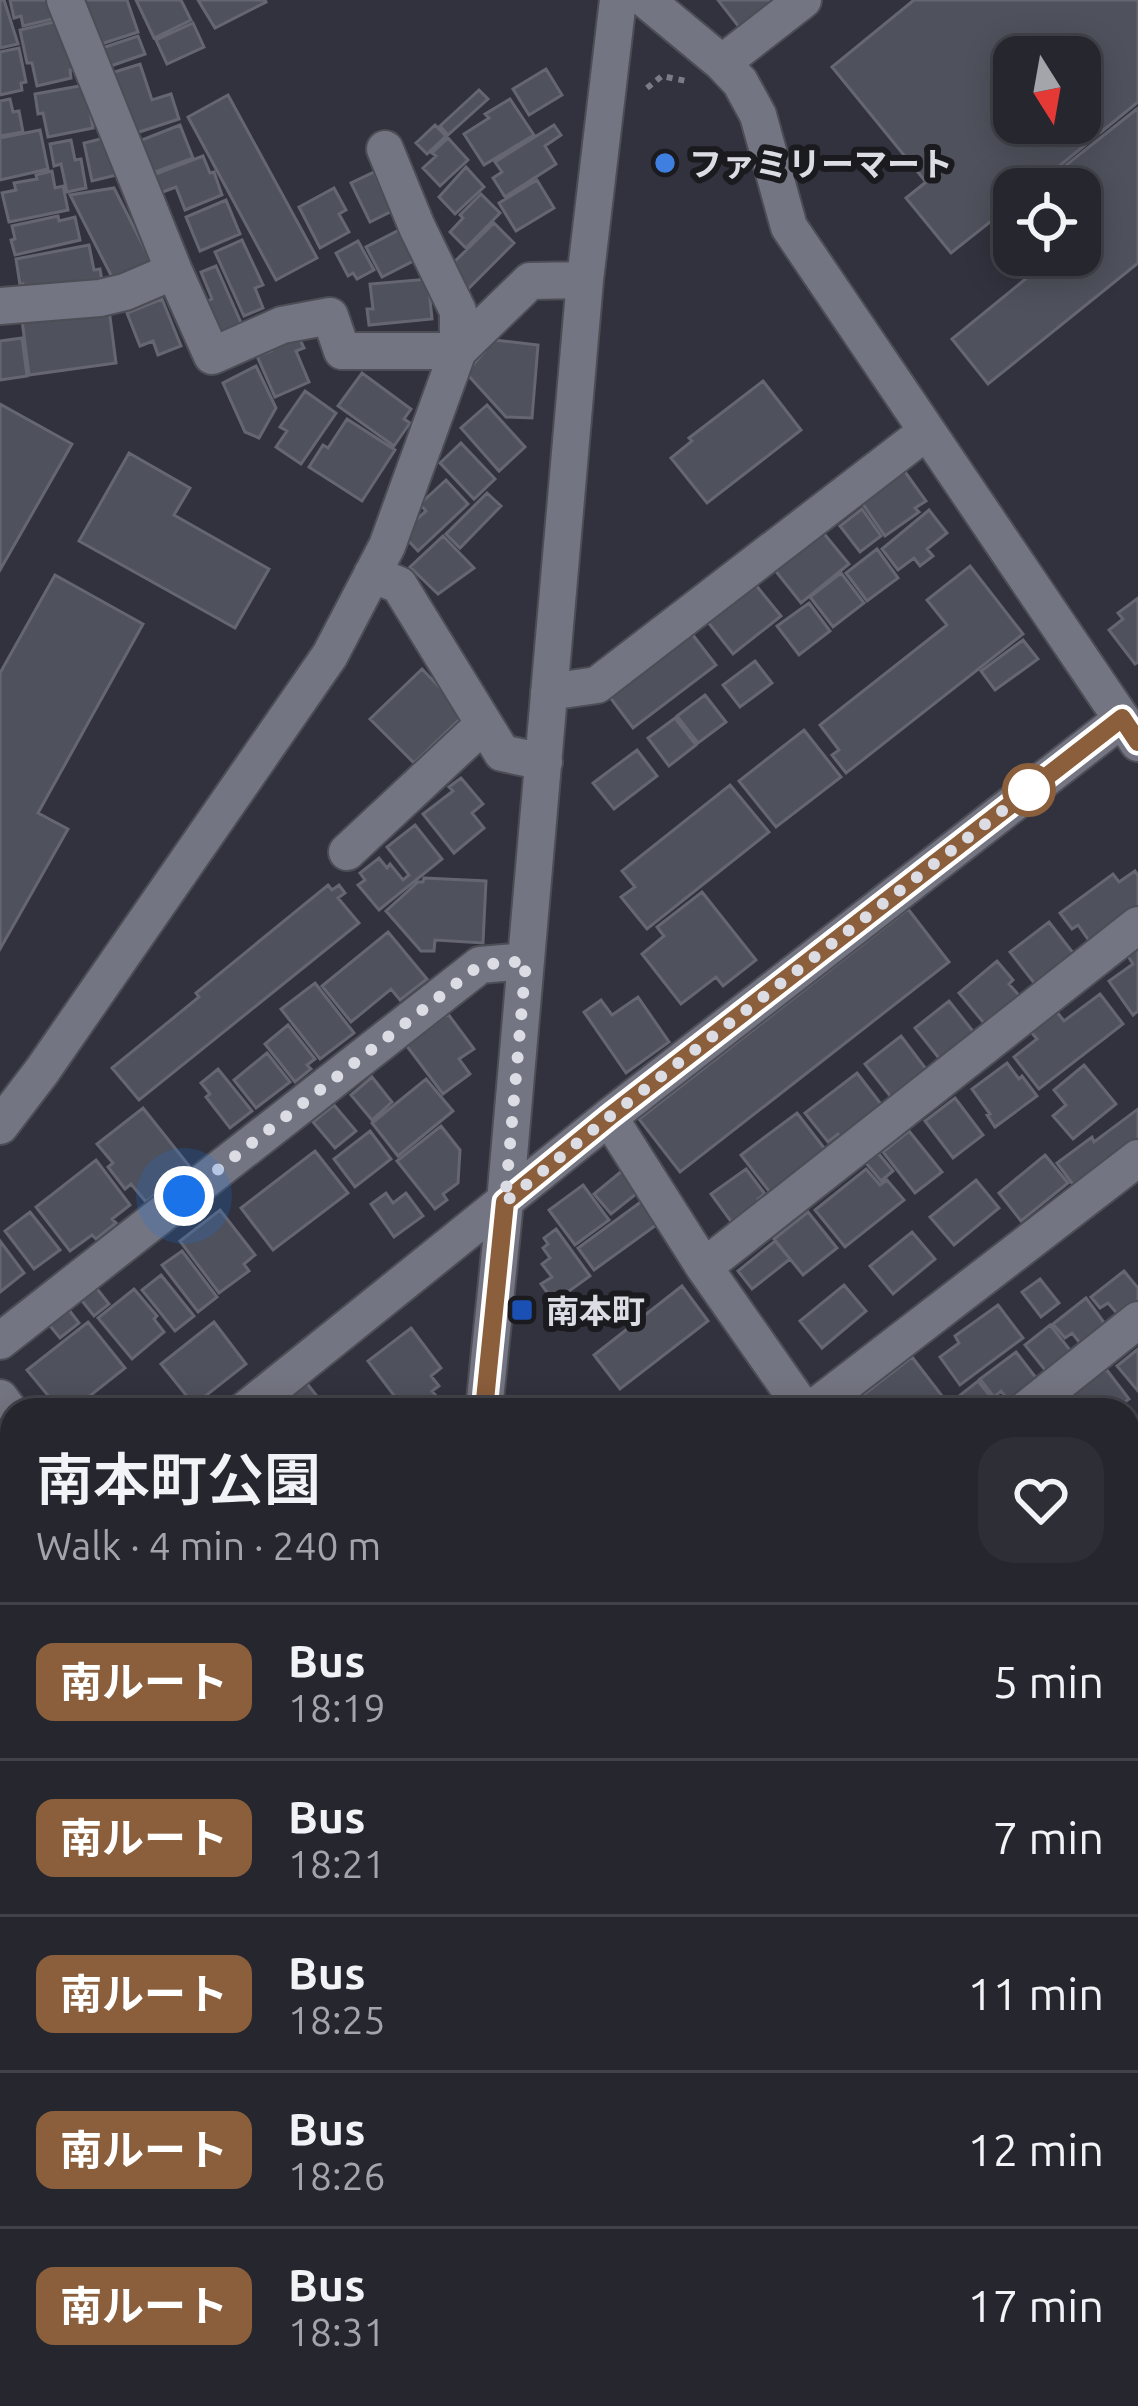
<!DOCTYPE html>
<html lang="en">
<head>
<meta charset="utf-8">
<style>
  :root { --surface:#25262e; --page:#2d2e36; --text:#f1f3f6; --muted:#a3a5aa; --line:#42434a }
  body { margin:0; font-family:Ubuntu,"Noto Sans JP",sans-serif; background:var(--page); color:var(--text); height:100vh; display:flex; flex-direction:column; font-size:45px; white-space:nowrap }
  * { box-sizing:border-box; margin:0 }
  p { font-size:39px; color:var(--muted) }
  .icon { flex:none; width:66px; height:66px; fill:none; stroke:currentColor; stroke-width:2; stroke-linecap:round; stroke-linejoin:round }
  .map { position:relative; flex:1; overflow:hidden }
  .details { position:absolute; left:0px; top:1398px; width:1140px; height:1008px; display:flex; flex-direction:column; background:var(--surface); border-radius:36px 36px 0 0; box-shadow:0 6px 30px #0003,0 0 0 3px var(--line) }
  .details>* { flex:none }
  .badge { padding:0 24px; border-radius:18px; font-size:42px; line-height:78px }
  .needle { width:78px; rotate:169deg }
  .buttons { position:absolute; left:993px; top:36px; display:grid; gap:24px }
  .buttons a { display:grid; place-items:center; width:108px; height:108px; border-radius:24px; background:var(--surface); box-shadow:0 6px 30px #0003,0 0 0 3px var(--line); font-size:60px }
  .you { position:absolute; width:60px; height:60px; margin:-30px; border:9px solid #fff; border-radius:50%; background:#1a73e8; box-shadow:0 0 0 18px #1a73e833 }
  .map>.badge { position:absolute; translate:-50% -50%; box-shadow:0 0 0 6px #fff }
  .round { display:grid; place-items:center; flex:none; width:126px; height:126px; border-radius:36px; background:var(--page) }
  .summary { display:flex; align-items:center; justify-content:space-between; height:204px; padding:0 36px }
  h1 { font-size:57px; font-weight:600; line-height:90px }
  ul { padding:0; list-style:none }
  li { display:flex; align-items:center; gap:36px; height:156px; padding:0 36px; border-top:3px solid var(--line) }
  li div { flex:1 }
  li b { display:block; font-size:45px }
  li em { font-style:normal }
  li .badge { min-width:132px; font-weight:700; text-align:center }
  .map>svg:first-child { display:block }
  .building { fill:#4f515c; stroke:#656672; stroke-width:3; fill-rule:evenodd }
  .lines { fill:none; stroke-linecap:round; stroke-linejoin:round }
  .minor-casing { stroke:#4c4d55; stroke-width:40 }
  .path { stroke:#7a7b84; stroke-width:6; stroke-dasharray:6 6; stroke-linecap:butt }
  .minor { stroke:#747582; stroke-width:36 }
  .line-casing { stroke:#fff; stroke-width:27 }
  .line { stroke:#8b5e3c; stroke-width:18 }
  .walk { stroke:#dcdde4; stroke-width:12; stroke-dasharray:0 21.6 }
  .shop-dot { fill:#3f7fe0; stroke:#1a1a1f; stroke-width:4.5 }
  .stop-dot { fill:#fff; stroke:#8b5e3c; stroke-width:6 }
  .transit-dot { fill:#1a4fb4; stroke:#1a1a1f; stroke-width:4.5 }
  .labels { text-anchor:middle; dominant-baseline:central; stroke-width:12; stroke-linejoin:round; paint-order:stroke }
  .poi-label { font-size:33px; font-weight:bold; fill:#dcdde4; stroke:#1a1a1f; text-anchor:start }
</style>
</head>
<body>
<div class="map">
<svg width="1138" height="2406" viewBox="0 0 1138 2406">
  <rect width="100%" height="100%" fill="#31323d"/>
  <!-- building -->
  <path class="building" d="M0,0H4L18,44L0,48Z
    M10,0H55L61,17L23,26L21,16L14,18Z
    M82,0H127L138,32L98,45Z
    M136,0H181L191,20L154,38Z
    M198,0H265L266,2L215,28Z
    M718,0H774L739,27Z
    M914,0H1138V102L1031,189H1014V203L951,253L906,198L926,182L832,67ZM1014,57H1080V123H1014Z
    M62,20L74,70H70L71,78L37,86L32,63H27L20,30Z
    M193,23L204,47L167,64L156,40Z
    M138,36L145,54L105,68L99,49Z
    M19,48L26,82L21,83L22,90L0,95V52Z
    M140,64L152,100L171,94L179,119L127,136L108,74Z
    M546,69L562,95L529,115L513,89Z
    M85,85L93,128L48,137L43,113L38,114L35,94Z
    M479,90L488,99L448,135L440,126Z
    M228,95L317,258L276,280L188,117Z
    M10,99L13,112L19,111L23,132L0,136V101Z
    M510,99L534,135L484,165L464,134L489,118L485,114Z
    M1138,108V263L988,384L952,339L1055,255H1080V189H1036Z
    M180,125L193,158L147,175L134,143Z
    M435,125L446,136L427,154L416,143Z
    M554,125L561,135L545,146L556,164L505,197L493,178L502,172L495,162Z
    M40,130L48,169L0,180V138Z
    M108,137L117,175L92,181L84,143Z
    M448,138L468,160L440,186L423,168L436,156L432,153Z
    M71,140L75,160L81,159L86,188L67,192L61,164L54,166L50,144Z
    M203,156L210,173L214,172L222,195L185,210L176,187L160,193L153,175Z
    M466,167L484,187L455,214L439,197Z
    M52,171L55,188L63,186L68,210L9,222L2,193L16,190L14,183L37,179L36,175Z
    M374,172L382,190L388,187L398,208L370,222L351,183Z
    M537,180L554,208L516,231L499,203Z
    M114,188L154,267L116,285L70,195Z
    M334,188L346,210L339,214L349,232L320,248L299,207Z
    M481,194L500,213L466,248L450,232L463,218L460,215Z
    M226,200L240,234L200,251L186,217Z
    M58,216L59,221L75,217L80,240L15,255L11,240L15,239L12,226Z
    M494,223L514,243L466,291L446,270Z
    M405,227L421,257L382,277L366,247Z
    M242,240L263,285L255,288L263,308L244,316L215,252Z
    M358,241L374,270L357,279L353,273L348,276L336,253Z
    M89,245L94,270L100,269L102,281L25,295L23,284L20,285L16,259Z
    M216,266L242,325L215,337L200,304L212,299L201,272Z
    M428,279L432,319L369,325L367,309H373L370,284Z
    M162,299L181,346L158,355L153,341L140,346L127,313Z
    M109,309L116,363L29,375L22,320Z
    M297,333L304,348L296,351L309,382L275,397L257,356L271,351L268,346Z
    M22,338L27,376L0,380V341Z
    M494,340L538,345L532,418L506,417L466,373Z
    M256,366L276,408L259,438L245,432L223,383Z
    M362,373L411,409L404,419L410,423L394,446L338,406Z
    M763,381L801,430L707,503L671,458L692,441L689,438Z
    M305,391L336,413L301,464L276,447L287,431L280,427Z
    M0,404L72,444L0,570Z
    M487,405L525,447L499,471L461,428Z
    M347,419L395,450L362,501L309,467L323,445L328,448Z
    M461,443L495,479L474,499L440,463Z
    M129,453L190,488L174,515L269,569L235,628L79,541Z
    M903,469L926,501L915,508L919,512L885,536L860,500Z
    M446,480L468,504L418,551L401,533L426,511L420,504Z
    M487,493L501,506L460,548L446,534Z
    M862,509L881,536L860,552L840,526Z
    M929,510L947,533L927,549L933,556L920,566L914,558L898,570L882,549Z
    M821,530L849,564L801,603L774,569Z
    M443,536L474,568L438,594L410,567Z
    M877,549L898,578L867,601L846,573Z
    M970,566L1023,634L846,773L832,755L839,750L820,725L947,625L927,600Z
    M841,573L864,603L833,627L810,597Z
    M55,575L143,624L38,813L68,829L0,949V673Z
    M751,579L781,616L733,654L704,617Z
    M1138,598V662L1135,664L1109,630L1123,619L1118,613Z
    M809,603L830,631L799,655L777,626Z
    M689,630L716,665L633,728L606,692Z
    M1023,640L1038,659L995,690L981,671Z
    M755,661L772,683L740,707L723,685Z
    M422,669L465,714L414,763L370,719Z
    M705,695L726,722L698,743L677,716Z
    M675,718L696,745L669,766L648,738Z
    M804,730L841,777L776,827L739,781Z
    M637,750L657,776L614,809L593,783Z
    M461,778L483,804L472,813L484,828L454,853L423,814L453,791L449,787Z
    M730,785L769,832L647,929L621,897L635,887L622,871Z
    M415,825L442,859L379,910L358,885L365,880L360,873L379,858L387,868L390,864L403,880L409,875L387,847Z
    M1135,871L1138,876V911L1092,945L1078,925L1072,929L1060,913L1113,874L1119,882Z
    M424,878L486,881L483,943L435,940L434,951H421L386,911L418,882H423Z
    M328,885L332,890L339,885L345,893L338,898L359,923L139,1100L112,1068L199,997L196,993Z
    M702,892L756,960L723,986L716,977L681,1004L642,954L664,936L657,927Z
    M908,909L949,962L680,1172L639,1119Z
    M1049,922L1077,958L1038,988L1010,952Z
    M388,932L427,979L400,1000L391,989L351,1022L322,986Z
    M1138,945V1011L1133,1015L1109,981L1133,964L1126,953Z
    M997,961L1013,980L1009,984L1023,1000L988,1028L959,993Z
    M315,983L354,1033L320,1059L281,1009Z
    M1100,994L1123,1024L1039,1089L1014,1057L1037,1039L1031,1032L1057,1012L1064,1021Z
    M638,997L669,1042L626,1073L584,1012L601,1000L612,1015Z
    M949,1001L976,1035L942,1062L915,1028Z
    M448,1014L474,1049L459,1059L470,1074L443,1094L406,1045Z
    M288,1025L315,1059L307,1065L311,1069L295,1082L265,1044Z
    M901,1036L929,1073L894,1101L865,1064Z
    M267,1053L290,1082L256,1108L234,1080Z
    M1007,1063L1019,1079L1022,1076L1037,1096L995,1127L987,1115L990,1114L972,1089Z
    M1084,1065L1116,1104L1073,1139L1053,1116L1066,1105L1054,1090Z
    M218,1069L252,1111L230,1128L206,1097L210,1094L201,1083Z
    M857,1073L884,1108L843,1140L838,1134L828,1142L805,1113Z
    M372,1077L392,1102L372,1120L351,1095Z
    M426,1079L453,1111L398,1156L372,1123Z
    M955,1098L983,1135L953,1158L925,1121Z
    M334,1105L356,1131L335,1148L313,1122Z
    M143,1108L190,1167L146,1202L131,1184L125,1189L108,1167L113,1163L97,1144Z
    M1138,1109V1144L1077,1190L1057,1163L1092,1137L1094,1142Z
    M797,1113L828,1153L772,1195L741,1155Z
    M441,1126L460,1150L458,1183L443,1194L447,1200L435,1209L397,1161Z
    M370,1131L391,1159L355,1187L334,1159Z
    M909,1131L942,1172L915,1193L883,1152Z
    M315,1151L348,1193L273,1250L241,1208Z
    M878,1153L893,1171L881,1181L866,1163Z
    M1045,1155L1068,1183L1021,1221L999,1193Z
    M96,1160L130,1205L112,1219L116,1223L96,1239L92,1235L70,1251L36,1207Z
    M629,1165L646,1186L611,1214L594,1194Z
    M746,1169L765,1194L758,1199L763,1207L735,1227L711,1194Z
    M866,1169L880,1185L887,1180L904,1200L845,1247L815,1210Z
    M976,1180L999,1208L954,1245L930,1217Z
    M583,1185L609,1220L575,1245L549,1210Z
    M386,1193L393,1203L406,1193L423,1216L394,1237L371,1204Z
    M642,1201L659,1223L594,1270L578,1248Z
    M220,1210L255,1255L244,1264L249,1271L219,1293L180,1241Z
    M30,1212L60,1250L34,1269L5,1231Z
    M808,1212L837,1248L803,1275L774,1239Z
    M556,1229L590,1276L554,1302L541,1284L552,1277L542,1264L550,1258L543,1248L548,1244L544,1238Z
    M912,1232L935,1259L893,1294L870,1266Z
    M0,1241L24,1273L0,1292Z
    M775,1241L790,1259L752,1289L738,1271Z
    M182,1251L217,1297L198,1312L162,1265Z
    M1124,1271L1138,1288V1302L1120,1317L1108,1303L1100,1308L1091,1297Z
    M161,1275L194,1316L175,1331L142,1290Z
    M1040,1279L1059,1303L1041,1317L1022,1292Z
    M94,1285L109,1304L94,1316L79,1297Z
    M844,1285L866,1311L822,1348L800,1321Z
    M682,1286L708,1321L620,1389L594,1355Z
    M134,1289L157,1316L154,1319L164,1332L132,1359L98,1318Z
    M1086,1298L1108,1328L1083,1347L1072,1333L1065,1338L1053,1324Z
    M998,1305L1023,1338L960,1385L940,1357L959,1343L955,1336Z
    M66,1306L79,1323L60,1338L46,1321Z
    M88,1322L125,1368L72,1410H60L27,1370Z
    M214,1322L246,1364L194,1405L161,1364Z
    M1050,1325L1074,1355L1049,1375L1025,1345Z
    M411,1328L441,1368L431,1376L439,1386L432,1391L438,1398L422,1410H405L368,1361Z
    M1138,1349V1391L1117,1366Z
    M1016,1352L1040,1383L1012,1404L1001,1391L994,1397L980,1379Z
    M912,1357L946,1401L935,1410H857L859,1408L854,1402Z
    M1106,1369L1129,1399L1114,1410H1062L1067,1407L1062,1401Z
    M305,1381L320,1400L308,1410H292L283,1398Z
    M978,1381L1001,1410H946L944,1408Z
    M1138,1494V1636L1128,1624V1502Z
    M5,1598L12,1607V1653L0,1663V1602Z
    M11,1775L12,1827L8,1821L1,1826L0,1783Z
    M12,1839V2040L0,2050V1849Z
    M1138,1874V1929L1128,1916V1882Z
    M0,2082L12,2096V2126L0,2137Z
    M3,2158L12,2169V2202L0,2212V2160Z
    M1138,2204V2406H876L892,2394H1128V2211Z
    M31,2394H77L64,2406H43Z
    M83,2394H130L142,2406H94Z
    M179,2394H226L212,2406H179L181,2404L175,2398Z
    M729,2394H799L784,2406H731L725,2398Z"/>
  <g class="lines">
    <defs>
      <path id="minor" d="M65,0L174,271L212,356L282,325L330,316L342,351H458V311L417,227L385,149
        M646,0L722,63L740,82L758,115L789,227L1138,743
        M722,63L803,0
        M0,306L100,298L125,292L174,271
        M372,574L399,585L502,753L544,762
        M549,692L597,685L926,432
        M347,852L484,724
        M609,1117L704,1267L804,1410
        M0,1126L42,1071L330,655L387,546L458,351L530,281L585,280
        M704,1267L1138,925
        M0,1341L480,965L526,961
        M0,1398L12,1414
        M245,1410L609,1117L1122,719
        M484,1410L505,1202L585,280L618,0
        M811,1410L1138,1158
        M1025,1410L1138,1320
        M0,1726L12,1720
        M1128,1797L1138,1811
        M1128,2162L1138,2154
        M0,2261L12,2251
        M660,2394L667,2406
        M303,2406L317,2394
        M544,2406L559,2394
        M815,2406L830,2394"/>
    </defs>
    <!-- minor casing -->
    <use href="#minor" class="minor-casing"/>
    <!-- path -->
    <path class="path" d="M647,88L662,76L686,81"/>
    <!-- minor -->
    <use href="#minor" class="minor"/>
  </g>
  <g class="lines">
    <defs>
      <path id="line" d="M484,1410L505,1202L609,1117L1122,718L1138,742"/>
    </defs>
    <!-- line casing -->
    <use href="#line" class="line-casing"/>
    <!-- line -->
    <use href="#line" class="line"/>
    <!-- walk -->
    <path class="walk" d="M184,1196L480,965L526,961L505,1202L609,1117L1029,790"/>
  </g>
  <!-- markers -->
  <circle class="shop-dot" cx="665" cy="163" r="12"/>
  <circle class="stop-dot" cx="1029" cy="790" r="24"/>
  <rect class="transit-dot" x="510" y="1298" width="24" height="24" rx="6"/>
  <g class="labels">
    <!-- poi labels -->
    <g class="poi-label">
      <text x="689" y="163">ファミリーマート</text>
      <text x="546" y="1310">南本町</text>
    </g>
  </g>
</svg>
<div class="buttons">
<a><svg class="needle" viewBox="-14 -14 28 28"><path d="M0-13l5 13h-10z" fill="#e53935"/><path d="M0 13l5-13h-10z" fill="#a3a5aa"/></svg></a>
<a><svg class="icon" aria-label="locate" viewBox="0 0 24 24"><circle cx="12" cy="12" r="6"/><path d="M12 2v4M12 18v4M2 12h4M18 12h4"/></svg></a>
</div>
<div class="you" style="left:184px;top:1196px"></div>
<section class="details">
<div class="summary"><div><h1>南本町公園</h1><p>Walk · 4 min · 240 m</p></div><a class="round"><svg class="icon" aria-label="heart" viewBox="0 0 24 24"><path d="M12 20l-8-8c-3-5 5-10 8-4 3-6 11-1 8 4z"/></svg></a></div>
<ul>
<li><span class="badge" style="background:#8b5e3c;color:#fff">南ルート</span><div><b>Bus</b><p>18:19</p></div><em>5 min</em></li>
<li><span class="badge" style="background:#8b5e3c;color:#fff">南ルート</span><div><b>Bus</b><p>18:21</p></div><em>7 min</em></li>
<li><span class="badge" style="background:#8b5e3c;color:#fff">南ルート</span><div><b>Bus</b><p>18:25</p></div><em>11 min</em></li>
<li><span class="badge" style="background:#8b5e3c;color:#fff">南ルート</span><div><b>Bus</b><p>18:26</p></div><em>12 min</em></li>
<li><span class="badge" style="background:#8b5e3c;color:#fff">南ルート</span><div><b>Bus</b><p>18:31</p></div><em>17 min</em></li>
</ul>
</section>
</div>
</body>
</html>
